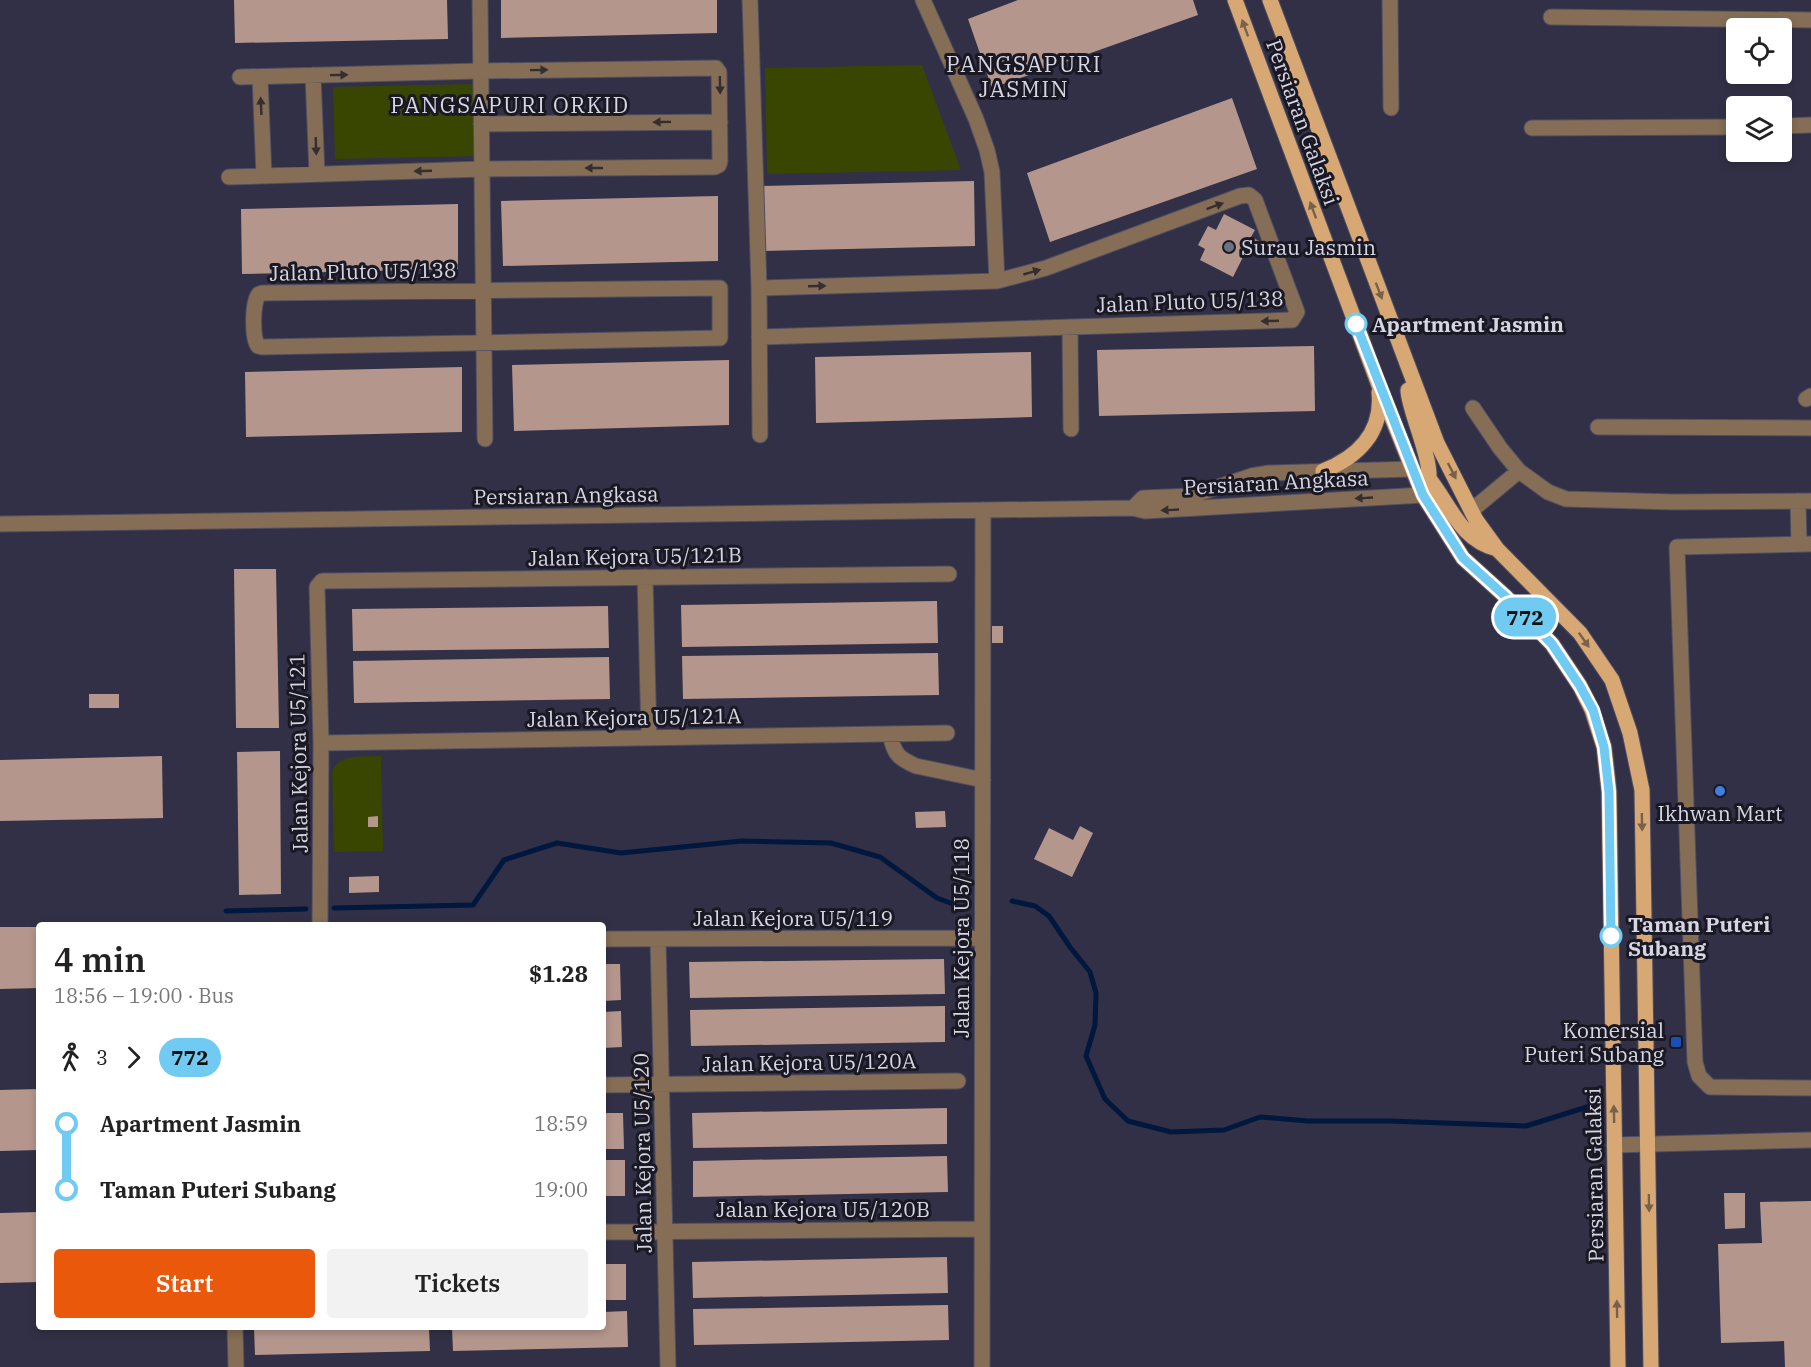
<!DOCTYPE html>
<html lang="en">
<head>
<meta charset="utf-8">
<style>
  :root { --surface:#fff; --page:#f2f2f2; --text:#222; --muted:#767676; --accent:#ea580c }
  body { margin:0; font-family:"IBM Plex Serif",serif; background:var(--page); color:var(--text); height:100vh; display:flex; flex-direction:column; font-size:22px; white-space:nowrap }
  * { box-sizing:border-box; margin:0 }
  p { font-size:20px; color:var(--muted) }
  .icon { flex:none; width:33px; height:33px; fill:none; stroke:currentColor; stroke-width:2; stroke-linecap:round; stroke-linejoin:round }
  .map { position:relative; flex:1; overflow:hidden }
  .sheet { position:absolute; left:36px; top:922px; width:570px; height:408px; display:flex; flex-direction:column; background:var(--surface); border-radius:6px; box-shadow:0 3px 9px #0003 }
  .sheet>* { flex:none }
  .badge { padding:0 12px; border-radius:20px; font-size:21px; line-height:39px }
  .tools { position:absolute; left:1726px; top:18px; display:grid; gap:12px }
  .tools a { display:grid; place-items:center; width:66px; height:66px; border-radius:6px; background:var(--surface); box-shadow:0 3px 9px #0003; font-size:30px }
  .map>.badge { position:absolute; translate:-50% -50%; box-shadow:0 0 0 3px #fff }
  .legs { display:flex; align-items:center; gap:9px; height:66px; padding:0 18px; font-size:20px }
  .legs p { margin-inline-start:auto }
  .head { display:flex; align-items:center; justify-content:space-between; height:102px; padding:0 18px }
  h1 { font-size:33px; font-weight:600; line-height:45px }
  .button { display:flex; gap:12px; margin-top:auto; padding:12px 18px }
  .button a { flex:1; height:69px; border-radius:6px; background:var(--accent); color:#fff; font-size:24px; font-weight:600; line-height:69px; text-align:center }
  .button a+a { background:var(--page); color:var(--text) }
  ul { padding:0 18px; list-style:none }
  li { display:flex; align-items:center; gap:21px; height:66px; font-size:22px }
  li i { display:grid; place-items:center; width:9px; height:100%; margin:0 8px; background:currentColor }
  li i::after { content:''; width:15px; height:15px; margin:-8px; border:4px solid; border-radius:50%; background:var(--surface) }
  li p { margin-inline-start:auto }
  li:first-child i { background:linear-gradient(#0000 50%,currentColor 0) }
  li:last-child i { background:linear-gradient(currentColor 50%,#0000 0) }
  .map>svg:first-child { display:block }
  .green { fill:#394602 }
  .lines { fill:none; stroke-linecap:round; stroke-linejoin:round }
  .stream { stroke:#00173e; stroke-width:5 }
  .building { fill:#b5968d }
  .minor-casing { stroke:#4f4e62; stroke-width:17 }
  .major-casing { stroke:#4f4e62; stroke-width:17 }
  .minor { stroke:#856e55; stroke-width:15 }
  .major { stroke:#d7a873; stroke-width:15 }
  .oneway { fill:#78604b }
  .oneway2 { fill:#352e30 }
  .line-1-casing { stroke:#fff; stroke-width:14 }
  .line-1 { stroke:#71caf2; stroke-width:9 }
  .worship-dot { fill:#6b7280; stroke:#1a1923; stroke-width:2 }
  .stop-1-dot { fill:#fff; stroke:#71caf2; stroke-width:3 }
  .shop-dot { fill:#3f7fe0; stroke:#1a1923; stroke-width:2 }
  .transit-dot { fill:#1a4fb4; stroke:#1a1923; stroke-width:2 }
  .labels { text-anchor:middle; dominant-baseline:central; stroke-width:6; stroke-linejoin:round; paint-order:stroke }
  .street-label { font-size:21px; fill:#d5d5e3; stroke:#1a1923 }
  .poi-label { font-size:21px; fill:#d5d5e3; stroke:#1a1923; text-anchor:start }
  .stop-label { font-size:21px; font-weight:bold; fill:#d5d5e3; stroke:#1a1923; text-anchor:start }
  .neighbourhood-label { font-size:22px; letter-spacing:1.5px; fill:#d5d5e3; stroke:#1a1923 }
</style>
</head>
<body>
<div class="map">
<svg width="1811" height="1367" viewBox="0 0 1811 1367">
  <rect width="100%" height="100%" fill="#313046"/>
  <!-- green -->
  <path class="green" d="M922,65L961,170L767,174L765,68Z
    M475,84L476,156L335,159L333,87Z
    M381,756L383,851L334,852L332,771C341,753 363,757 381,756Z"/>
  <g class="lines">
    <!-- stream -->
    <path class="stream" d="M1012,901L1035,906L1049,916L1070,947L1090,972L1096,993L1095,1025L1086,1056L1105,1099L1128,1121L1171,1132L1224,1130L1260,1117L1308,1121H1389L1526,1126L1587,1107
      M334,908L473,905L504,860L557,843L621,853L742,841L831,843L880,857L937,898L953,904
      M226,911L306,909"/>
  </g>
  <!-- building -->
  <path class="building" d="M234,0H447L448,39L235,43Z
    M501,0H717V33L501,38Z
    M1018,0H1193L1198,15L992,88L968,19Z
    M1232,98L1257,169L1050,242L1027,173Z
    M974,181L975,246L759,251L757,186Z
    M718,196V261L503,266L501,201Z
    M458,204V269L242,274L241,209Z
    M1224,214L1255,230L1251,237L1259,241L1251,256L1245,253L1233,277L1200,260L1205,249L1198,245L1208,226L1216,230Z
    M1314,346L1315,411L1099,416L1097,350Z
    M1031,352L1032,417L816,423L815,357Z
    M729,360V425L514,431L512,365Z
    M462,367V432L246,437L245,372Z
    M234,569H276L279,728H236Z
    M937,601L938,643L682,647L681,605Z
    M608,606L609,648L353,651L352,609Z
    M992,626H1003V643H992Z
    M938,653L939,695L683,699L682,656Z
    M609,657L610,699L354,703L353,661Z
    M89,694H119V708H89Z
    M280,751L281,894L239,895L237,752Z
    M162,756L163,818L0,821V760Z
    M945,811L946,827L916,828L915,812Z
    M378,816V827H368V817Z
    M1080,826L1093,833L1072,877L1034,859L1049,828L1073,840Z
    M379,876V892L349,893V877Z
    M0,927H39V988L0,989Z
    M944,959L945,994L690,998L689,962Z
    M603,964H620L621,1000L603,1001Z
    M945,1006V1042L691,1046L690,1010Z
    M621,1011L622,1047L603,1048V1012Z
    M39,1089V1150L0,1151V1090Z
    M947,1108V1144L693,1148L692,1113Z
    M603,1113H623L624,1149H603Z
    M947,1156L948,1192L693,1197V1161Z
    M603,1160H625V1196H603Z
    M1724,1193H1745V1228L1725,1229Z
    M1811,1201V1367H1785L1784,1341L1721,1343L1718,1244L1762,1243L1760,1202Z
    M39,1212V1282L0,1283V1213Z
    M947,1257L948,1293L693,1298L692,1262Z
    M603,1264H626V1300H603Z
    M948,1305L949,1340L694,1345L693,1309Z
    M627,1311L628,1347L453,1351L452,1328H603V1312Z
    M254,1328H429L430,1351L255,1355Z"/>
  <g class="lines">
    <defs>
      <path id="minor" d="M480,0L485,439
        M750,0L759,288L760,435
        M923,0L976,119L987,150L992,172L997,281
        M1390,0L1391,108
        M1551,17L1811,20
        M313,75L317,174
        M260,77L264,176
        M481,124L720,122
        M1782,126L1811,125
        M1532,128L1737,127
        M229,177L482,169L715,167L719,165L720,161L719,72L716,68L480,71L240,77
        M720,288V338L262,347L258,346C252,339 252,302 259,294L262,293Z
        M759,288L997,281L1046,268L1240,196L1249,195L1255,200L1297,312L1292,320L759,337
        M1070,327L1071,429
        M1806,399L1811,396
        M1473,408L1500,448L1519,471
        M1598,427L1811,428
        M1798,501L1799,544
        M1133,508L1143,498L1191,496L1251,476L1269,473L1413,469
        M1472,510L1519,471L1548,492L1566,499L1674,502L1811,501
        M0,524L1133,508L1145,511L1423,495
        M1811,544L1677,547L1695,1062L1699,1076L1710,1087L1811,1088
        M645,577L649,738
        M890,734C894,754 898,758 916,766L983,780
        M321,743L947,733
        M320,926L321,743L317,587L322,581L949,574
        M603,939L982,938
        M658,939L668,1367
        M603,1085L958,1081
        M1614,1145L1811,1140
        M603,1232L982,1229
        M235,1328L236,1367
        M982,1367L983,510"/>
      <path id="major" d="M1235,0L1378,383L1423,495L1463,558L1505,596L1552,644L1580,686L1592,710L1604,747L1609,791L1618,1367
        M1270,0L1437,443L1476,520L1497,549L1580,633L1612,680L1630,733L1642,790L1651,1367
        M1408,390C1408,413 1443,477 1423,495
        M1323,471C1358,457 1383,432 1379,392
        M1426,475C1450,503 1459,540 1497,549"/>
    </defs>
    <!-- minor casing -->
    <use href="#minor" class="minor-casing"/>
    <!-- major casing -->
    <use href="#major" class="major-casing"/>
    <!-- minor -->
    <use href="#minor" class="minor"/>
    <!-- major -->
    <use href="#major" class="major"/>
  </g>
  <!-- one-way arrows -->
  <defs><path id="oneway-solid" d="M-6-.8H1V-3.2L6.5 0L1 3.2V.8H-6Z" transform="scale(1.5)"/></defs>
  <g class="oneway">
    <use href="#oneway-solid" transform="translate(1245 28) rotate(-110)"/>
    <use href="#oneway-solid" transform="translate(1313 210) rotate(-110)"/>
    <use href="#oneway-solid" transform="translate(1379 291) rotate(69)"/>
    <use href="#oneway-solid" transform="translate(1452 471) rotate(63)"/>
    <use href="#oneway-solid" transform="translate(1584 640) rotate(55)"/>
    <use href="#oneway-solid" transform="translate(1642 822) rotate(89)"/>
    <use href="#oneway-solid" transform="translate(1614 1114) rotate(-91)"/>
    <use href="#oneway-solid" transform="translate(1649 1203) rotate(89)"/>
    <use href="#oneway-solid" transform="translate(1617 1309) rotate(-91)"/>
  </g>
  <g class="oneway2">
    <use href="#oneway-solid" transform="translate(539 70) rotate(-1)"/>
    <use href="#oneway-solid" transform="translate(339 75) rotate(-1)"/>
    <use href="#oneway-solid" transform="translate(720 85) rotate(89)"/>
    <use href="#oneway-solid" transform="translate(261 106) rotate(-93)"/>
    <use href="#oneway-solid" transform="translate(662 122) rotate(179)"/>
    <use href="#oneway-solid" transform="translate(316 146) rotate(88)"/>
    <use href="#oneway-solid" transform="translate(594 168) rotate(180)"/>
    <use href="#oneway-solid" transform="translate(423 171) rotate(178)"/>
    <use href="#oneway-solid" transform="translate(1215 206) rotate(-20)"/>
    <use href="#oneway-solid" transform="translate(1032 272) rotate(-16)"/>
    <use href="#oneway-solid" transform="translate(817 286) rotate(-2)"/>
    <use href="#oneway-solid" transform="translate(1270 321) rotate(178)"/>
    <use href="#oneway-solid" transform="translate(1364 498) rotate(177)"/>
    <use href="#oneway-solid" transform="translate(1170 510) rotate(177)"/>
  </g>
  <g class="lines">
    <defs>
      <path id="line-1" d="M1356,324L1423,495L1463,558L1505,596L1552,644L1580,686L1593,710L1604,747L1609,792L1611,936"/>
    </defs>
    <!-- line-1 casing -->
    <use href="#line-1" class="line-1-casing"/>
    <!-- line-1 -->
    <use href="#line-1" class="line-1"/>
  </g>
  <!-- markers -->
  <circle class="worship-dot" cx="1229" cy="247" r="6"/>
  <g class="stop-1-dot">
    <circle cx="1356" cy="324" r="10"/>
    <circle cx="1611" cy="936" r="10"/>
  </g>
  <circle class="shop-dot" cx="1720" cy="791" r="6"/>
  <rect class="transit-dot" x="1670" y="1036" width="12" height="12" rx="3"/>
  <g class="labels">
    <!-- street labels -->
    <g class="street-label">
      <text transform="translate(1303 122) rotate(70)">Persiaran Galaksi</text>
      <text transform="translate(363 271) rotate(-1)">Jalan Pluto U5/138</text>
      <text transform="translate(1190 301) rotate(-2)">Jalan Pluto U5/138</text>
      <text transform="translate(1276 482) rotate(-3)">Persiaran Angkasa</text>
      <text transform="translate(566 495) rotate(-1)">Persiaran Angkasa</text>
      <text transform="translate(635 556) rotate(-1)">Jalan Kejora U5/121B</text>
      <text transform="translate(634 717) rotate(-1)">Jalan Kejora U5/121A</text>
      <text transform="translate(298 753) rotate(-91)">Jalan Kejora U5/121</text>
      <text x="793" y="918">Jalan Kejora U5/119</text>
      <text transform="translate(961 938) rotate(-90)">Jalan Kejora U5/118</text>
      <text transform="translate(809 1062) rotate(-1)">Jalan Kejora U5/120A</text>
      <text transform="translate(642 1153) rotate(-91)">Jalan Kejora U5/120</text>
      <text transform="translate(1594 1175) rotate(-91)">Persiaran Galaksi</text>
      <text x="823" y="1209">Jalan Kejora U5/120B</text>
    </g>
    <!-- poi labels -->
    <g class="poi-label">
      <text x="1241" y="247">Surau Jasmin</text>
      <text x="1720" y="813" text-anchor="middle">Ikhwan Mart</text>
      <text x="1664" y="1030" text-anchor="end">Komersial<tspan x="1664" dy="24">Puteri Subang</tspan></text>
    </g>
    <!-- stop labels -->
    <g class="stop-label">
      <text x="1372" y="324">Apartment Jasmin</text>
      <text x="1628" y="924">Taman Puteri<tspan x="1628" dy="24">Subang</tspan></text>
    </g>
    <!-- neighbourhood labels -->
    <g class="neighbourhood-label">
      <text x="1024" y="63">PANGSAPURI<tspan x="1024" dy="25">JASMIN</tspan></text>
      <text x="510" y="104">PANGSAPURI ORKID</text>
    </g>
  </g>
</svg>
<div class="tools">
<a><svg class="icon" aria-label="locate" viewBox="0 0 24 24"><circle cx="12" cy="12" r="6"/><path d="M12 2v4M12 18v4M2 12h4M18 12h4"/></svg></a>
<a><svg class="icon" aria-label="layers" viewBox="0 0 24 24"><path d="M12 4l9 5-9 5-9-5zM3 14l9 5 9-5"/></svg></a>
</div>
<b class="badge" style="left:1525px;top:617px;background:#71caf2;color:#111">772</b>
<section class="sheet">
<div class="head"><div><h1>4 min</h1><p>18:56 – 19:00 · Bus</p></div><b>$1.28</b></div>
<div class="legs"><svg class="icon" aria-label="walk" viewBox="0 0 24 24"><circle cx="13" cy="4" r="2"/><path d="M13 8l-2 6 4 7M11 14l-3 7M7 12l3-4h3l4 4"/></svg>3<svg class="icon" aria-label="forward" viewBox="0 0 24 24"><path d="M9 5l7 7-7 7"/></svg><b class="badge" style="background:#71caf2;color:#111">772</b></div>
<ul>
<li><i style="color:#71caf2"></i><b>Apartment Jasmin</b><p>18:59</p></li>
<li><i style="color:#71caf2"></i><b>Taman Puteri Subang</b><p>19:00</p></li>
</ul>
<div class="button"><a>Start</a><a>Tickets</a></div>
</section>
</div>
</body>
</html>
